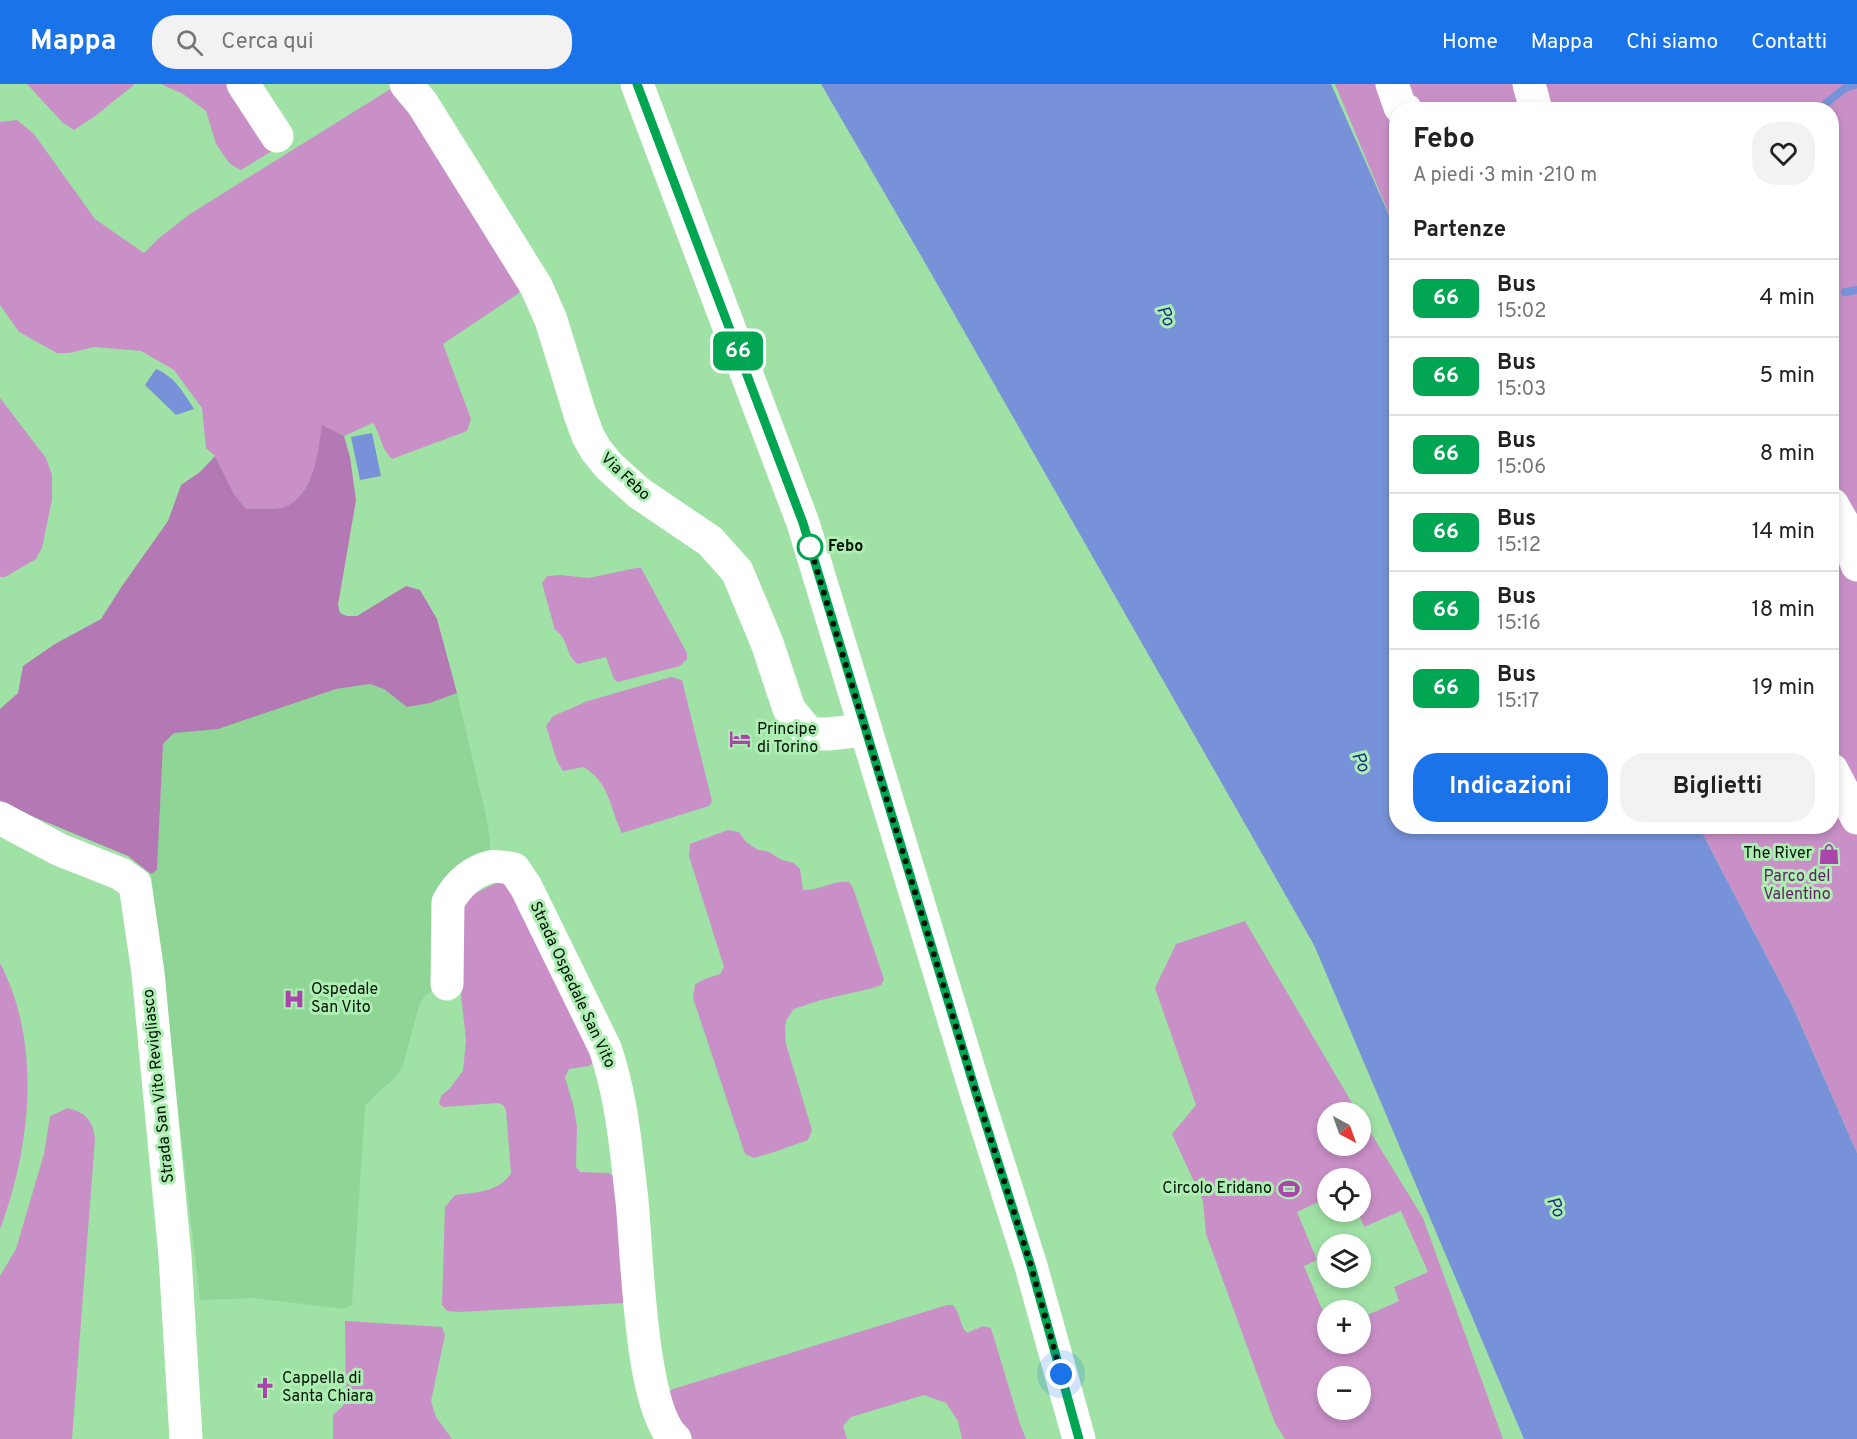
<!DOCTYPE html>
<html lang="it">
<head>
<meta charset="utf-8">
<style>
  :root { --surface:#fff; --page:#f2f2f2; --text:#222; --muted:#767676; --line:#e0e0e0; --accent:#1a73e8 }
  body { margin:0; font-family:Overpass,sans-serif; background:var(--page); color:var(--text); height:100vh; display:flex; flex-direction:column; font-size:22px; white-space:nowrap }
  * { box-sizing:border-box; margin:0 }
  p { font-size:20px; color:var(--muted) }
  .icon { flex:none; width:33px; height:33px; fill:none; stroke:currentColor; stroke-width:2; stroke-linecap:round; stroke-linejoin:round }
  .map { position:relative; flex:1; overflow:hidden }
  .details { position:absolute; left:1389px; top:18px; width:450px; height:732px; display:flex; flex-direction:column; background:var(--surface); border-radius:24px; box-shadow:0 3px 9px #0003 }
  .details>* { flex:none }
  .badge { padding:0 12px; border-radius:9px; font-size:21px; line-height:39px }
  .needle { width:39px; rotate:139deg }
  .controls { position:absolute; left:1317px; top:1018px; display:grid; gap:12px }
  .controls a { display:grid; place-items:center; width:54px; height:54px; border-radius:50%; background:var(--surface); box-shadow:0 3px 9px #0003; font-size:30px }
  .you { position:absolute; width:30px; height:30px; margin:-15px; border:4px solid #fff; border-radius:50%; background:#1a73e8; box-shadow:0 0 0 9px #1a73e833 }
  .map>.badge { position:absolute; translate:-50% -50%; box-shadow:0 0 0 3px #fff }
  h2 { padding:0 24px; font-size:22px; line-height:54px }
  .round { display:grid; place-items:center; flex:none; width:63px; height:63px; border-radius:24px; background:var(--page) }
  .summary { display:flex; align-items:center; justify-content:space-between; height:102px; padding:0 24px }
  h1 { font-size:28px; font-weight:700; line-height:45px }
  .primary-button { display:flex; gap:12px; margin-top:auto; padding:12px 24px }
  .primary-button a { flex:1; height:69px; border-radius:24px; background:var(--accent); color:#fff; font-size:24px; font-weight:700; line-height:69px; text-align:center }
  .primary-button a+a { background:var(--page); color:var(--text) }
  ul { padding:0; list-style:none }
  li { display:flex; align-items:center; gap:18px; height:78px; padding:0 24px; border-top:2px solid var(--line) }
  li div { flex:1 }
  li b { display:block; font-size:22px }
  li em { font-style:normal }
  li .badge { min-width:66px; font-weight:700; text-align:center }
  header { display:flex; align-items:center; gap:36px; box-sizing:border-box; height:84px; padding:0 30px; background:var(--accent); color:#fff }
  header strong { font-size:28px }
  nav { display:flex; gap:33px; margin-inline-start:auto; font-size:21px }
  .search { width:420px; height:54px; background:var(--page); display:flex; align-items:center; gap:15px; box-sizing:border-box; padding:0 21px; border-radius:24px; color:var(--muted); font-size:22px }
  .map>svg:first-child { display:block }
  .built { fill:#8ed596 }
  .green { fill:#c990c8; fill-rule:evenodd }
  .forest { fill:#b479b4 }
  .water { fill:#7792d8 }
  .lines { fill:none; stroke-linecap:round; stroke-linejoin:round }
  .stream { stroke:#7792d8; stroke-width:8 }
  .minor { stroke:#fff; stroke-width:33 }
  .major { stroke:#fff; stroke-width:33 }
  .line-casing { stroke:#fff; stroke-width:14 }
  .line { stroke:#00a651; stroke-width:9 }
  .walk { stroke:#001201; stroke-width:6; stroke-dasharray:0 10.8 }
  .stop-dot { fill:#fff; stroke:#00a651; stroke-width:3 }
  .labels { text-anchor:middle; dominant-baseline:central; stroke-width:6; stroke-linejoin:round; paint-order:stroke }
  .street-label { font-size:16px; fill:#001201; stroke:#adeeb2 }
  .stop-label { font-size:16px; font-weight:bold; fill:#001201; stroke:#adeeb2; text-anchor:start }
  .poi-label { font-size:16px; fill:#001201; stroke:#adeeb2; text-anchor:start }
  .park-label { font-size:16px; fill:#651d67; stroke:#adeeb2 }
  .water-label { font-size:18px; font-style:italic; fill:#192f80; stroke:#adeeb2 }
</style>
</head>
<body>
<header>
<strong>Mappa</strong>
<div class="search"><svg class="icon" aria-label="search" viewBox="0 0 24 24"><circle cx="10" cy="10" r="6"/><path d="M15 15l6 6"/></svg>Cerca qui</div>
<nav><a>Home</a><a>Mappa</a><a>Chi siamo</a><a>Contatti</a></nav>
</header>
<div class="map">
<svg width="1857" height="1355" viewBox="0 0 1857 1355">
  <rect width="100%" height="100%" fill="#a0e1a6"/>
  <!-- built -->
  <path class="built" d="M370,600L384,605L407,623L430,619L457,609L486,732L490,755V767L478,773L437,905L426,910L419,921L404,978L398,991L375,1011L365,1022L352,1221L344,1225L253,1214L200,1216L151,790L157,785L163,660L174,649L188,647L289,620L336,605Z"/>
  <!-- green -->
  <path class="green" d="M27,0H135L94,33L74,46L63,39Z
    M161,0H232L272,67L241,86L230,80L216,60L206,27L183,10Z
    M1335,0H1857V1069L1792,921L1699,743L1832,742V26H1396V147Z
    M392,4L399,6L520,199L519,209L443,260L471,335L467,347L392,375C380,363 382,353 373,339L344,352L323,342C318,368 314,412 284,423C275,426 256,424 246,425L234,410L215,372L206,364L202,324L174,286L141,267L94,263L69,269H57L19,248L0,221V38L17,36L34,50L95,135L144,169L159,154L190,130Z
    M0,314L46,374L52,391V416L42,464L36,475L5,493H0Z
    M636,484H641L687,569V575L680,582L618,598L614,595L606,573L578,580C565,572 569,554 555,546L542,499L547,492L560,491L589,494Z
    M671,593L682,596L712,717L709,722L622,749C609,723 611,701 584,683L563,687L557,677L546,642L553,632L588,617Z
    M728,746L739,748L746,758L758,766L767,767L782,776L794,779L800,785L803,806C819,807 833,796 849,798L853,804L884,895L881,901L873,904L821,916L794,925L787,935L785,942L786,960L812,1046L808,1056L774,1068L754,1074L745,1070L693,914L695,900L705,895L720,890L724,883L689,772L690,760Z
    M496,799H508L595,977L589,982L569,985L565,993L574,1024L577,1043L576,1083L580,1088L609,1089L618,1095L624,1219L459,1228L447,1227L442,1221L445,1123L455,1111C475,1109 500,1108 511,1089L506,1026L503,1021L498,1019L443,1023L439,1020L441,1012L450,1004L463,987L466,956L461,910L462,827L470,812Z
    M1245,837L1358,1029H1328V1062H1360L1361,1033L1423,1134L1503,1355H1285L1275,1339L1206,1150L1203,1117L1172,1050L1196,1021L1155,904L1176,860ZM1328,1095H1360V1128H1358L1364,1143L1401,1127L1428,1188L1394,1203L1399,1217L1361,1234L1360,1260H1328L1327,1237L1304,1182L1317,1176L1297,1128L1327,1114ZM1328,1293H1360V1326H1328Z
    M0,879C42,959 31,1063 0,1145Z
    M68,1024C86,1029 93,1036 95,1055L72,1355H0V1192L16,1165L44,1070L50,1032Z
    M947,1221H953C961,1229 959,1241 967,1249L983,1242L991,1244L1020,1340L1026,1355H962L958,1337L946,1319L924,1311L851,1333L843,1342L847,1355H693L676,1342L669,1308L673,1305Z
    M345,1237L442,1243L445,1251L431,1317L436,1333L452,1355H333V1331L343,1322L346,1314Z"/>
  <!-- forest -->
  <path class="forest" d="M322,341L344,352L350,373L356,416L338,521L340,529L347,532H357L406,502L420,506L437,535L457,609L430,619L407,623L384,605L370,600L336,605L218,645L174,649L163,660L157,786L151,790L128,772L34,733L0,717V625L18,609L23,582L55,560L101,535L122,502L168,437L181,401L200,388L215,372L234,410L246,425C256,424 275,426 284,423C314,412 318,368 322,341Z"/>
  <!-- water -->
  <path class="water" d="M821,0H1331L1396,147V742L1699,743L1792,921L1857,1069V1355H1524L1314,861L920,170Z
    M156,285C174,292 184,309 194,325L176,331L145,301Z
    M372,349L381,392L360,396L351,353Z"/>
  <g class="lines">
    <!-- stream -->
    <path class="stream" d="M1818,26L1845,4L1857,0
      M1845,208L1857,206"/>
    <!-- minor -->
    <path class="minor" d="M243,0L277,52
      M406,0L422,19L536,202L551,236L580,330L588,352L596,366L609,382L639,409L710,457L737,487L767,559L789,625L805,645L813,650H828L866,646
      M1392,0L1400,23L1406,26
      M1529,0L1536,26
      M1832,420L1843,439L1857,481
      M1832,686L1857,734
      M0,734L60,766L121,790L135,800L148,889L175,1172L186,1355
      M447,900L448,818C457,802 471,788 490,783C497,781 507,784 514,785L526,803L605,964C622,1013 626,1066 632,1117C637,1166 640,1325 675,1355"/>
    <!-- major -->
    <path class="major" d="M637,0L803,439L977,1012L1031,1182L1079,1355"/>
  </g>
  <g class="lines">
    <defs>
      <path id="line" d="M637,0L803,439L977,1012L1031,1182L1079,1355"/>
    </defs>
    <!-- line casing -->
    <use href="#line" class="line-casing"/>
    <!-- line -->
    <use href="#line" class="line"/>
    <!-- walk -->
    <path class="walk" d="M810,463L809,460L977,1012L1031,1182L1061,1290"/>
  </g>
  <!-- icons -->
  <defs>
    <symbol id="hotel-bare" viewBox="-9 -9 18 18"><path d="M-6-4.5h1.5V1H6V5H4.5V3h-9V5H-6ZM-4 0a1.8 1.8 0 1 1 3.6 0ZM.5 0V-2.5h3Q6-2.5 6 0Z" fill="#a945ab" stroke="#adeeb2" stroke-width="2.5" paint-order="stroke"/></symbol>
    <symbol id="shop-bare" viewBox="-9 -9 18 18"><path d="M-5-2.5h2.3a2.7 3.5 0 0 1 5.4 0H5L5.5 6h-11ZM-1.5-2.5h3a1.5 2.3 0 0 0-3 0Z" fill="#a945ab" stroke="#adeeb2" stroke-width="2.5" paint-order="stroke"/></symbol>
    <symbol id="hospital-bare" viewBox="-9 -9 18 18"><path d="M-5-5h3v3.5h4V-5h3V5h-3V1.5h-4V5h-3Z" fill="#a945ab" stroke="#adeeb2" stroke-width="2.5" paint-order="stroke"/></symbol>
    <symbol id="stadium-bare" viewBox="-9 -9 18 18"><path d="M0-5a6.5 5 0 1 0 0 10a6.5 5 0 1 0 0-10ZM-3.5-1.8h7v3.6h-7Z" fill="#a945ab" stroke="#adeeb2" stroke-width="2.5" paint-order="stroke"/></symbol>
    <symbol id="church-bare" viewBox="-9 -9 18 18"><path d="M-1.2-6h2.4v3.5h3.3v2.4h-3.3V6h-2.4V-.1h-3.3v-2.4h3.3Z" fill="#a945ab" stroke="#adeeb2" stroke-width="2.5" paint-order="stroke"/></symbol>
  </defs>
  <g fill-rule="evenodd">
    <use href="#hotel-bare" x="725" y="640" width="30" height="30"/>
    <use href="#shop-bare" x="1814" y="755" width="30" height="30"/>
    <use href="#hospital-bare" x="279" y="900" width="30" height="30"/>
    <use href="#stadium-bare" x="1274" y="1090" width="30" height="30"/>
    <use href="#church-bare" x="250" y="1289" width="30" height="30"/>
  </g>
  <!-- markers -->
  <circle class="stop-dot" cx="810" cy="463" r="12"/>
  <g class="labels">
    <!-- street labels -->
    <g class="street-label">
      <text transform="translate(625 393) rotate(43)">Via Febo</text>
      <text transform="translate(572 901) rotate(65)">Strada Ospedale San Vito</text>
      <text transform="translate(159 1002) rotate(-96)">Strada San Vito Revigliasco</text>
    </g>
    <!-- stop labels -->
    <g class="stop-label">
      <text x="828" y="463">Febo</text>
    </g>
    <!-- poi labels -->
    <g class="poi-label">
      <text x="757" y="646">Principe<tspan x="757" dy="18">di Torino</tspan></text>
      <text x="1812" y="770" text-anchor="end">The River</text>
      <text x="311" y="906">Ospedale<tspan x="311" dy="18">San Vito</tspan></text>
      <text x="1272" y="1105" text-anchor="end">Circolo Eridano</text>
      <text x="282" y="1295">Cappella di<tspan x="282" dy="18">Santa Chiara</tspan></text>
    </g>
    <!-- park labels -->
    <g class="park-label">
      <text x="1797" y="793">Parco del<tspan x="1797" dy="18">Valentino</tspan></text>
    </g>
    <!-- water labels -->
    <g class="water-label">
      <text transform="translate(1165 232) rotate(66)">Po</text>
      <text transform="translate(1360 678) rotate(66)">Po</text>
      <text transform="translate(1555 1123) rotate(66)">Po</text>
    </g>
  </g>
</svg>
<div class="controls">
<a><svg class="needle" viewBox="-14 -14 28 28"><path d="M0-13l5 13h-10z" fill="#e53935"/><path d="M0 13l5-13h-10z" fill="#767676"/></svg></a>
<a><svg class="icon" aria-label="locate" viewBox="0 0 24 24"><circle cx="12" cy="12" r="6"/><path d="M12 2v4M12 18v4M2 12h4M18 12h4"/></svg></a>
<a><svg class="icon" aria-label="layers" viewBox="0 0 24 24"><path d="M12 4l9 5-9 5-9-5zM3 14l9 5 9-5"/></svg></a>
<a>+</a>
<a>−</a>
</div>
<div class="you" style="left:1061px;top:1290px"></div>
<b class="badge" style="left:738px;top:267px;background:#00a651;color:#fff">66</b>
<section class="details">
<div class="summary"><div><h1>Febo</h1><p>A piedi · 3 min · 210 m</p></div><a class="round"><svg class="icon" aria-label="heart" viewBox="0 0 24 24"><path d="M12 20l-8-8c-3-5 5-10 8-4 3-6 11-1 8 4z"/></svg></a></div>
<h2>Partenze</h2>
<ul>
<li><span class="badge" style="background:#00a651;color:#fff">66</span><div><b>Bus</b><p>15:02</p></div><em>4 min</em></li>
<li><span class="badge" style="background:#00a651;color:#fff">66</span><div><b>Bus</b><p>15:03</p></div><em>5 min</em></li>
<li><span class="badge" style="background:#00a651;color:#fff">66</span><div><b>Bus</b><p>15:06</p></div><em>8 min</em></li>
<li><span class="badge" style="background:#00a651;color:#fff">66</span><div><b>Bus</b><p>15:12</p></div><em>14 min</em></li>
<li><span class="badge" style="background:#00a651;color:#fff">66</span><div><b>Bus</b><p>15:16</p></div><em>18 min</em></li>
<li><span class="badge" style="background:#00a651;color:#fff">66</span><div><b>Bus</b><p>15:17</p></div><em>19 min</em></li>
</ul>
<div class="primary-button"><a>Indicazioni</a><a>Biglietti</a></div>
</section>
</div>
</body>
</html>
